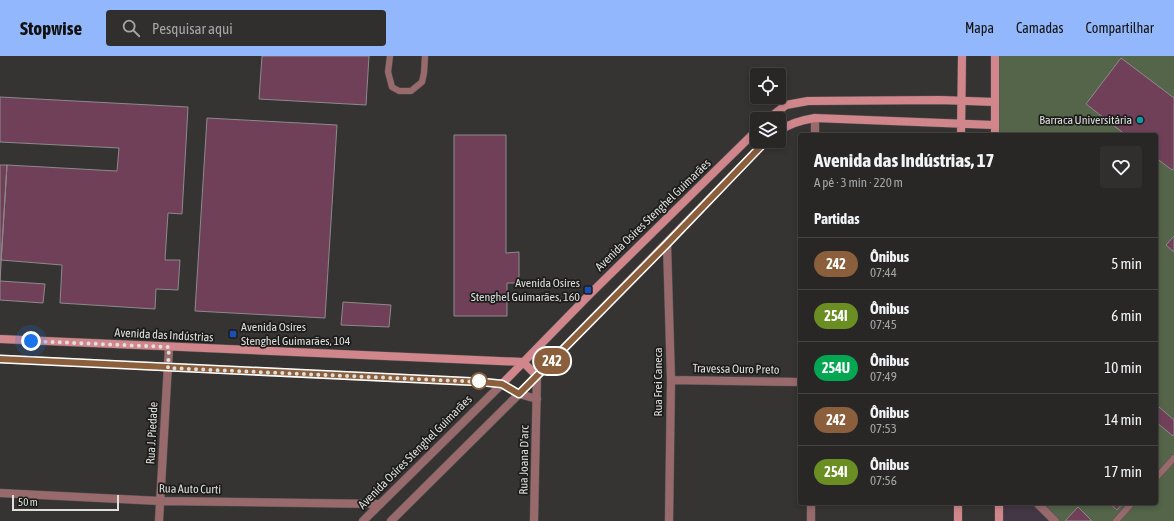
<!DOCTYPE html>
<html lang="pt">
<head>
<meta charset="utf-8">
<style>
  :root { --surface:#282726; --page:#302f2e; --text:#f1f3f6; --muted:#a5a5a7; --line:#444443; --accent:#92b7fd }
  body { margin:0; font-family:"Asap Condensed",sans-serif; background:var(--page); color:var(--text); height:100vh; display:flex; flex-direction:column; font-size:15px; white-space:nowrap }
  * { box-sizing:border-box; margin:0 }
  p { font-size:13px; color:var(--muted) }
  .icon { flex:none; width:22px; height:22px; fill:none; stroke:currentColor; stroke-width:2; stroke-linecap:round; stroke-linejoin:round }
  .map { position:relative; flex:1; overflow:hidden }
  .side { position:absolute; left:798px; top:77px; width:360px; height:372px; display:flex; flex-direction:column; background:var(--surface); border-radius:4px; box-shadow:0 2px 6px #0003,0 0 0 1px var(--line) }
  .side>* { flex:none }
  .badge { padding:0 8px; border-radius:13px; font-size:14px; line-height:26px }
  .controls { position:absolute; left:750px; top:12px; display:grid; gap:8px }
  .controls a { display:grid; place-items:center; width:36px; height:36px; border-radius:4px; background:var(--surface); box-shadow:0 2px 6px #0003,0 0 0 1px var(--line); font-size:20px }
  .scale { position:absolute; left:12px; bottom:10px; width:107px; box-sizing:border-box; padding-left:4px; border:2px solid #dfdfdd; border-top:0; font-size:11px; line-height:14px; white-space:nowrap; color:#dfdfdd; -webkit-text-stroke:3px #1c1c1b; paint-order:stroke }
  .you { position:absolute; width:20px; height:20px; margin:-10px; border:3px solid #fff; border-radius:50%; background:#1a73e8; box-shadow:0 0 0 6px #1a73e833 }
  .map>.badge { position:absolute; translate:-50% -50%; box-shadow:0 0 0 2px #fff }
  h2 { padding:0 16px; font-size:15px; line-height:36px }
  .round { display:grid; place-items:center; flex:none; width:42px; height:42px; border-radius:4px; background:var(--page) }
  .overview { display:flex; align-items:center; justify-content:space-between; height:68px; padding:0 16px }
  h1 { font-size:19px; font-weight:700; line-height:30px }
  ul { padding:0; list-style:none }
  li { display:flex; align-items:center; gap:12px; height:52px; padding:0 16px; border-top:1px solid var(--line) }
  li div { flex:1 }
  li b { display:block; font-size:15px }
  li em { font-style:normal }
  li .badge { min-width:44px; font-weight:700; text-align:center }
  header { display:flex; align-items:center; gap:24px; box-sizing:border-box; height:56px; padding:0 20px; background:var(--accent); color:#111 }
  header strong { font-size:19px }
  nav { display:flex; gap:22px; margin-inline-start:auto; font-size:14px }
  .search { width:280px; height:36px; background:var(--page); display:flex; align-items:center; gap:10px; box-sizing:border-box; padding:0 14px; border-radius:4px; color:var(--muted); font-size:15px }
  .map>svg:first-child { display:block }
  .education { fill:#443745 }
  .green { fill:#546549 }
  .building { fill:#704059; stroke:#8d8a8b }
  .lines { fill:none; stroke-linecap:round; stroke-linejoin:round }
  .service-casing { stroke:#545351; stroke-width:7 }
  .minor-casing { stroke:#545351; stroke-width:9 }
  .tertiary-casing { stroke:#545351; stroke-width:9 }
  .secondary-casing { stroke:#545351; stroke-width:9 }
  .service { stroke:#996a6c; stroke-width:6 }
  .minor { stroke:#996a6c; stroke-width:8 }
  .tertiary { stroke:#996a6c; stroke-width:8 }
  .secondary { stroke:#d1868b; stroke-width:8 }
  .line-casing { stroke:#fff; stroke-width:9 }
  .line { stroke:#8b5e3c; stroke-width:6 }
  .walk { stroke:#dfdfdd; stroke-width:4; stroke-dasharray:0 7.2 }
  .culture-dot { fill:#0f9aa8; stroke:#1c1c1b; stroke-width:1.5 }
  .transit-dot { fill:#1a4fb4; stroke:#1c1c1b; stroke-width:1.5 }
  .stop-dot { fill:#fff; stroke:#8b5e3c; stroke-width:2 }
  .labels { text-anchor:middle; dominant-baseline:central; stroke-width:3.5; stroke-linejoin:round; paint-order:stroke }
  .poi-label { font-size:12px; fill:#dfdfdd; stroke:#1c1c1b; text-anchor:end }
  .street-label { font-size:12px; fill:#dfdfdd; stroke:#1c1c1b }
</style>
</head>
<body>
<header>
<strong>Stopwise</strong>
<div class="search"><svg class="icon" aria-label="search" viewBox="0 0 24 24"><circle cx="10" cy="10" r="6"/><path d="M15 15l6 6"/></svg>Pesquisar aqui</div>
<nav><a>Mapa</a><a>Camadas</a><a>Compartilhar</a></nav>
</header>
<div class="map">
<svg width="1174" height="465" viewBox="0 0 1174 465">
  <rect width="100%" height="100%" fill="#353432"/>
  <!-- education -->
  <path class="education" d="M999,447H1037L1055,465H999Z"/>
  <!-- green -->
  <path class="green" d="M995,0H1174V465H1055L1037,447H1156V79H995Z"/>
  <!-- building -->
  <path class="building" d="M262,0H369L366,49L259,43Z
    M1121,2L1174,42V112L1172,114L1156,102V79H1126L1086,48Z
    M0,41L188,51L182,158L168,157L165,204H180L178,234L156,233L155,253L60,247L62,209L1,204L7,109L117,115L119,92L0,86Z
    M207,62L337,69L325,262L195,255Z
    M454,79H506V197L519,196V227H507V260H454Z
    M0,109H7L0,225Z
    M1174,180V196L1166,189Z
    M0,225L45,228L43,247L0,244Z
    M343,246L391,249L389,271L341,269Z
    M1159,351L1174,364V379L1173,380L1156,366V355Z
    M1109,447H1123L1117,454Z
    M1078,451L1092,465H1065Z"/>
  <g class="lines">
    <defs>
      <path id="service" d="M390,0L388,16L392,31L399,35H411L422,26L424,17L425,0
        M1156,422L1174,402
        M1116,465L1132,447"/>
      <path id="minor" d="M815,79V62
        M667,188L671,324L669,465
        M671,324L800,326
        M519,338L537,343
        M0,437L160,445L380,448
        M811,447V465
        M1037,447L1055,465
        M159,465L169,291
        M534,465L537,320"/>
      <path id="tertiary" d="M363,465L502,328
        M391,465L519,338"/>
      <path id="secondary" d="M768,63L786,49L808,45L940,44L995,46
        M779,75C790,67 802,64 815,62L994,69
        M961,79L962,0
        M995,79V0
        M0,283L523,306L537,320
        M0,303L482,326L502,328L519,338L766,85
        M502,328L591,237L757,74
        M958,447V465
        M999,465V447"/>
    </defs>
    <!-- service casing -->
    <use href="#service" class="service-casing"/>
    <!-- minor casing -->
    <use href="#minor" class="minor-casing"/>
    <!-- tertiary casing -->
    <use href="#tertiary" class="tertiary-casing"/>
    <!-- secondary casing -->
    <use href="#secondary" class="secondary-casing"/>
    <!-- service -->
    <use href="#service" class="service"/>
    <!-- minor -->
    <use href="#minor" class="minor"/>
    <!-- tertiary -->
    <use href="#tertiary" class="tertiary"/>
    <!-- secondary -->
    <use href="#secondary" class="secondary"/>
  </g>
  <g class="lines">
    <defs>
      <path id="line" d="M0,303L482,326L502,328L519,338L667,188L766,85"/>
    </defs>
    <!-- line casing -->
    <use href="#line" class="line-casing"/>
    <!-- line -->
    <use href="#line" class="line"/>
    <!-- walk -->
    <path class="walk" d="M31,285L169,291L168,312L482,326L479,325"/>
  </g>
  <!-- markers -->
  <circle class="culture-dot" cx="1140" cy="64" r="4"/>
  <g class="transit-dot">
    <rect x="584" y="230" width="8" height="8" rx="2"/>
    <rect x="229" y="274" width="8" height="8" rx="2"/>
  </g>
  <circle class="stop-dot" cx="479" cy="325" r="8"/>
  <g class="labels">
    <!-- poi labels -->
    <g class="poi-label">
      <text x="1132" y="64">Barraca Universitária</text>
      <text x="580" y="227">Avenida Osíres<tspan x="580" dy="14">Stenghel Guimarães, 160</tspan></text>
      <text x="241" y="271" text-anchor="start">Avenida Osíres<tspan x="241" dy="14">Stenghel Guimarães, 104</tspan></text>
    </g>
    <!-- street labels -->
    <g class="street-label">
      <text transform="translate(653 159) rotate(-44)">Avenida Osíres Stenghel Guimarães</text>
      <text transform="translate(164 279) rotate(3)">Avenida das Indústrias</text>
      <text transform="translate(736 313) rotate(1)">Travessa Ouro Preto</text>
      <text transform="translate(658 326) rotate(-90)">Rua Frei Caneca</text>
      <text transform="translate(152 377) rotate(-87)">Rua J. Piedade</text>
      <text transform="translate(415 396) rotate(-45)">Avenida Osíres Stenghel Guimarães</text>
      <text transform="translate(524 404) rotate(-89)">Rua Joana D'arc</text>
      <text transform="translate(190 433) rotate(1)">Rua Auto Curti</text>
    </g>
  </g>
</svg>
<div class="controls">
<a><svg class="icon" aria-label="locate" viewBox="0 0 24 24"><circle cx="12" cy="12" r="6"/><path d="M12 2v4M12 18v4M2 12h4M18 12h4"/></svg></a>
<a><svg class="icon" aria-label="layers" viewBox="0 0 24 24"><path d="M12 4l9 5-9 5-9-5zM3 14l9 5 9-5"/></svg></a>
</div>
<div class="scale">50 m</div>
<div class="you" style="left:31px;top:285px"></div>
<b class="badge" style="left:552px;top:305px;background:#8b5e3c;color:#fff">242</b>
<section class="side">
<div class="overview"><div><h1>Avenida das Indústrias, 17</h1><p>A pé · 3 min · 220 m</p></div><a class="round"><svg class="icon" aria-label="heart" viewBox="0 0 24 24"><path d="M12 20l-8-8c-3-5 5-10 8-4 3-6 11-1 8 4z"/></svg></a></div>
<h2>Partidas</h2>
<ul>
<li><span class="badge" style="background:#8b5e3c;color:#fff">242</span><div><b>Ônibus</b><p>07:44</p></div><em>5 min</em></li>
<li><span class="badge" style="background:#6b8e23;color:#fff">254I</span><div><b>Ônibus</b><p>07:45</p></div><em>6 min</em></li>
<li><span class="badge" style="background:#00a651;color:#fff">254U</span><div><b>Ônibus</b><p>07:49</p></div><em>10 min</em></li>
<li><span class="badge" style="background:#8b5e3c;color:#fff">242</span><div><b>Ônibus</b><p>07:53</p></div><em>14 min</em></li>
<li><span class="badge" style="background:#6b8e23;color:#fff">254I</span><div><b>Ônibus</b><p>07:56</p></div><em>17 min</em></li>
</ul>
</section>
</div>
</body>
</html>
